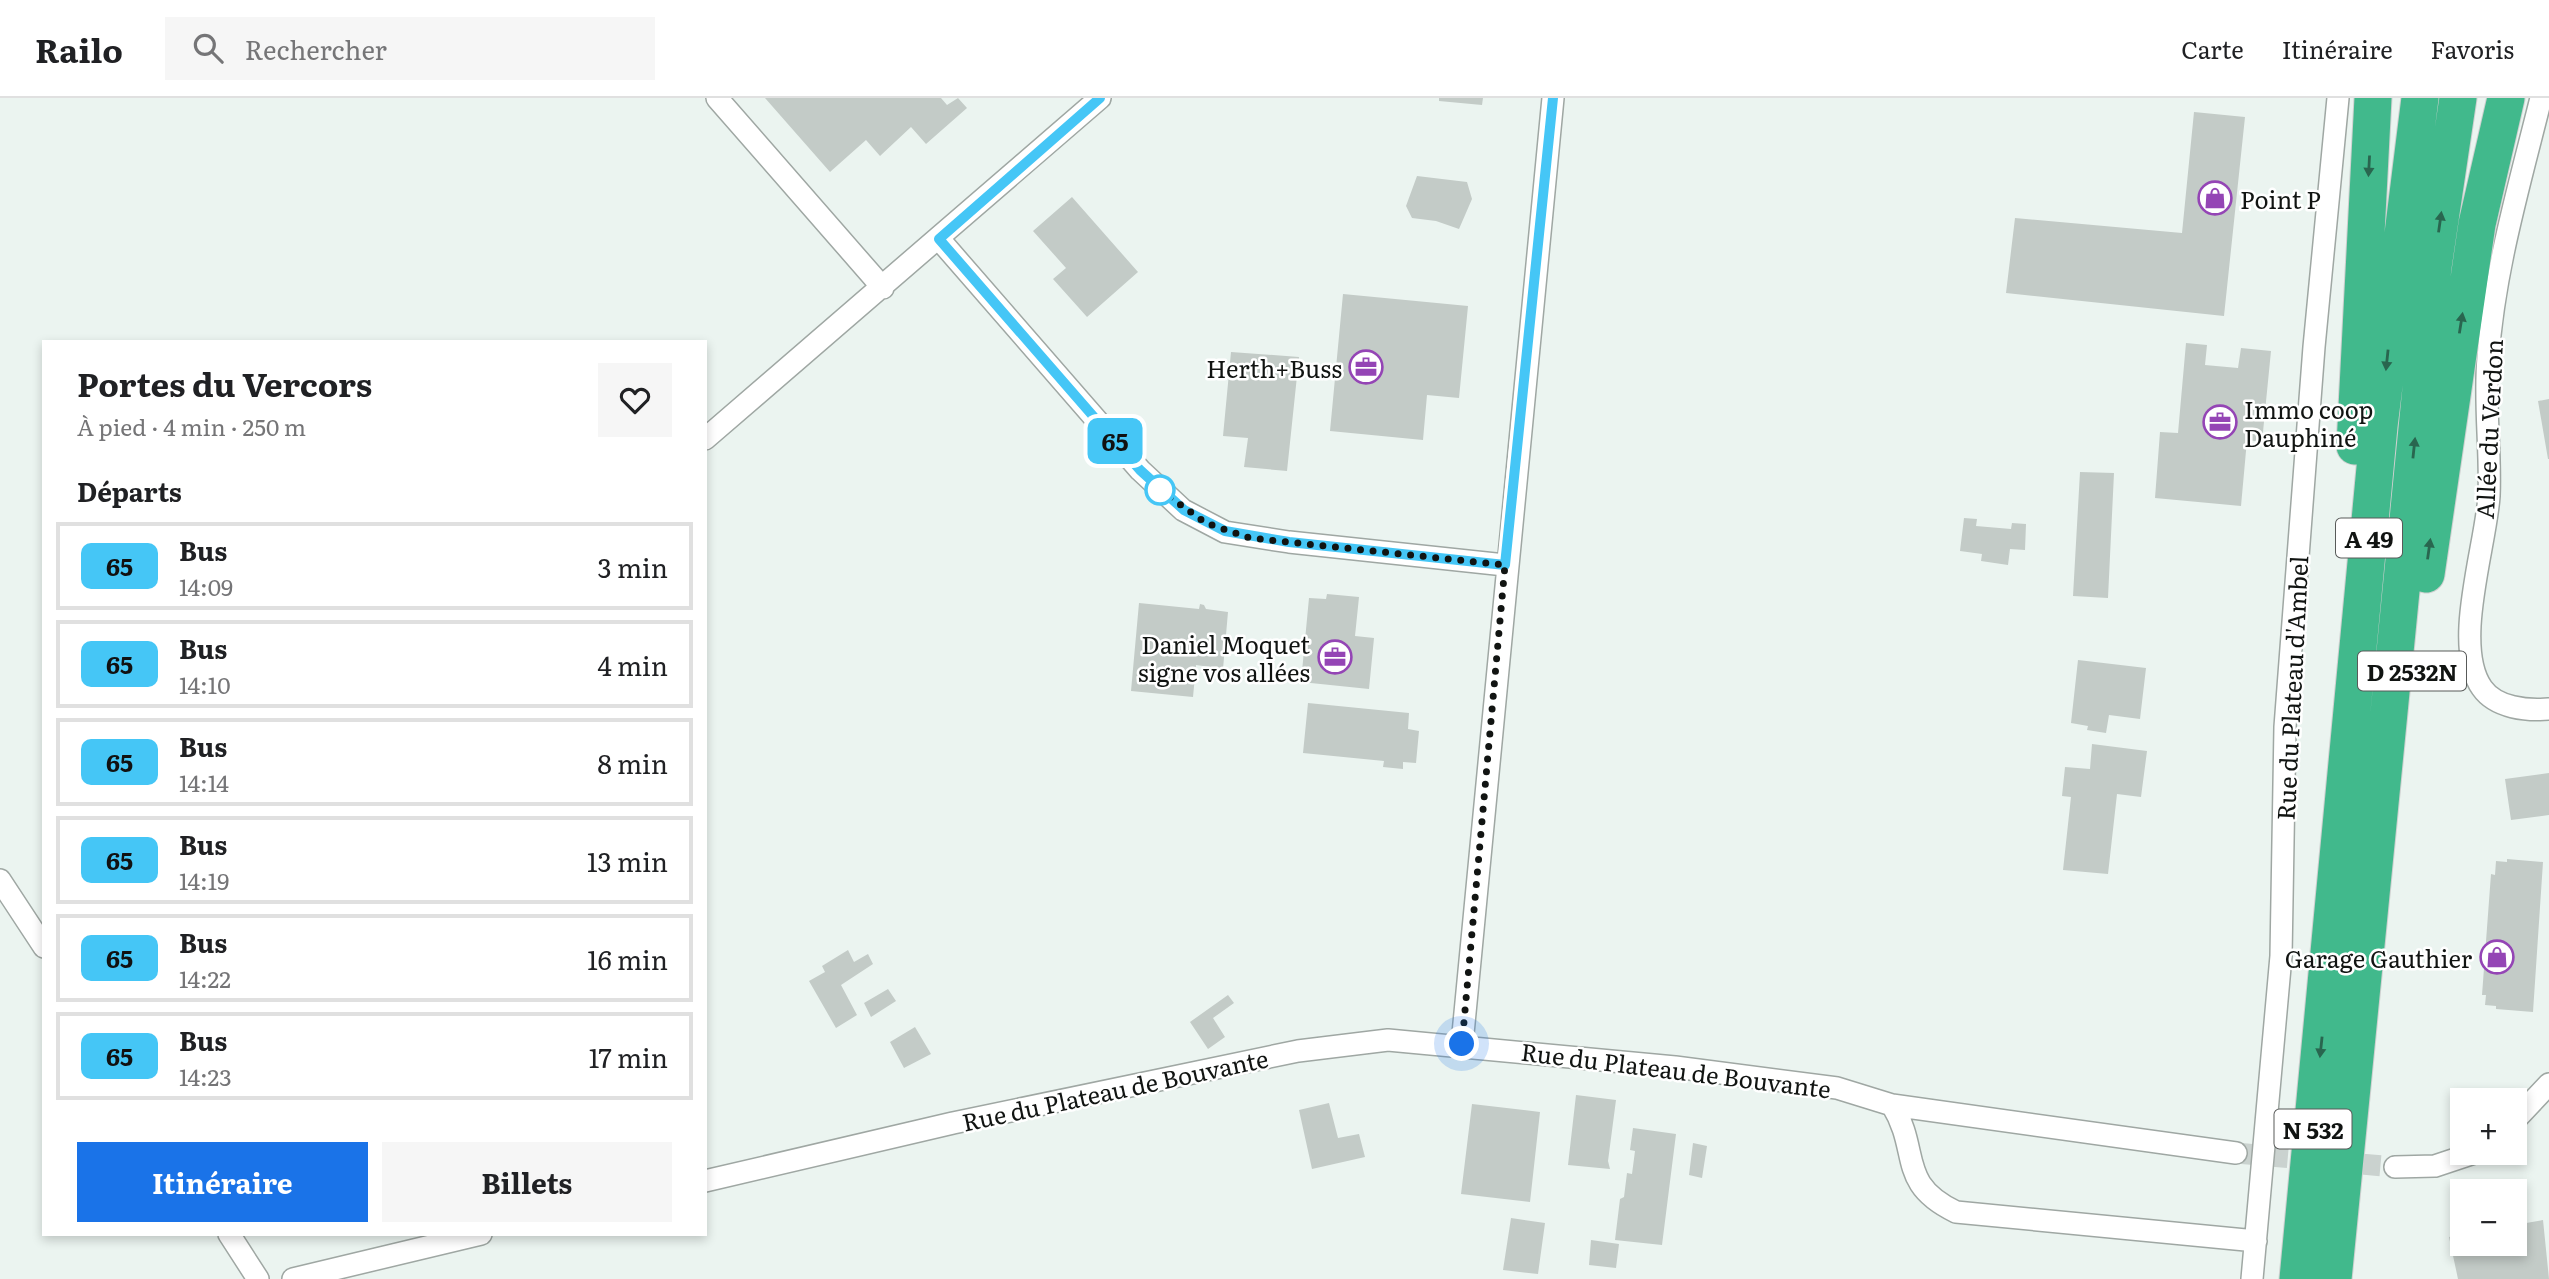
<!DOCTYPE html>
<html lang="fr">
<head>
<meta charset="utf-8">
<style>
  :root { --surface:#fff; --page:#f6f6f6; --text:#202124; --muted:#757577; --line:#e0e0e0; --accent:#1a73e8 }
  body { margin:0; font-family:Literata,serif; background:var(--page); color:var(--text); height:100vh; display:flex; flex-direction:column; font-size:26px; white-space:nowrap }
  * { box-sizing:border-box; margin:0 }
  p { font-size:23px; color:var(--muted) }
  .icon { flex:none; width:38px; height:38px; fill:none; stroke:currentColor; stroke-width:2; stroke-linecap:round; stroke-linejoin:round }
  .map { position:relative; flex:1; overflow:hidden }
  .panel { position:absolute; left:42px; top:242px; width:665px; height:896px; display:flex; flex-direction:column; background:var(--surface); border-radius:0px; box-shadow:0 4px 10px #0003 }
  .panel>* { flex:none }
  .badge { padding:0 14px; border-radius:10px; font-size:24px; line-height:46px }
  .fabs { position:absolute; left:2450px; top:990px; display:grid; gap:14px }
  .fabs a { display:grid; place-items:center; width:77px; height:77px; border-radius:0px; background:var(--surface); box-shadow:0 4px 10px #0003; font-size:35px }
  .you { position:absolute; width:35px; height:35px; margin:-18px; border:5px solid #fff; border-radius:50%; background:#1a73e8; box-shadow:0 0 0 10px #1a73e833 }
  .map>.badge { position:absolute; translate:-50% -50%; box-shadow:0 0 0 4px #fff }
  h2 { padding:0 35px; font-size:26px; line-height:63px }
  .round { display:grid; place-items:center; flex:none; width:74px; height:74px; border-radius:0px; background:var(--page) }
  .head { display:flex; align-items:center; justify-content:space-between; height:119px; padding:0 35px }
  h1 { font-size:33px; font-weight:700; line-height:52px }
  .button { display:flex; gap:14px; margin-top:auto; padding:14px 35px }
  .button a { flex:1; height:80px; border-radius:0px; background:var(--accent); color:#fff; font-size:28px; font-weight:700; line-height:80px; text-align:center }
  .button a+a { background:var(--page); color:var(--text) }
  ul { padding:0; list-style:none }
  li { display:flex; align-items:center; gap:21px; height:88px; margin:0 14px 10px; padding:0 21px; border:4px solid var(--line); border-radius:0px }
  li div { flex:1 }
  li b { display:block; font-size:26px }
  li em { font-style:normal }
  li .badge { min-width:77px; font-weight:700; text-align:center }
  header { display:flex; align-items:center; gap:42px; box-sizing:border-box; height:98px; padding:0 35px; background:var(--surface); border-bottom:2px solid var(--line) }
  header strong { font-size:33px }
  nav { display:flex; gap:38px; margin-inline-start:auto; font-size:24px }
  .search { width:490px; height:63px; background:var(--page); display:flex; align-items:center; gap:18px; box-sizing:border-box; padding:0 24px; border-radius:0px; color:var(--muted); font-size:26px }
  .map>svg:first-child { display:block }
  .building { fill:#c3cbc7 }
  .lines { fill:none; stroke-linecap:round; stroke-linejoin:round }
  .street-tunnel { stroke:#cad2cf; stroke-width:21; stroke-dasharray:21 10; stroke-linecap:butt }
  .street-casing { stroke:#9fa7a3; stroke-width:24 }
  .highway-casing { stroke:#cfd0d0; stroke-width:39 }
  .street { stroke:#fff; stroke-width:21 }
  .highway { stroke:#41b98c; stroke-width:37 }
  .oneway { fill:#29664f }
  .line-casing { stroke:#fff; stroke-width:16 }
  .line { stroke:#45c6f6; stroke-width:10 }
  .walk { stroke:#111412; stroke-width:7; stroke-dasharray:0 12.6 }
  .stop-dot { fill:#fff; stroke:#45c6f6; stroke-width:3.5 }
  .labels { text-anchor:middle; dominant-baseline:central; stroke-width:5; stroke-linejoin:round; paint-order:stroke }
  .shield { fill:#fff; stroke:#585a59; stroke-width:2 }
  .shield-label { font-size:23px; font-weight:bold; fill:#111412 }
  .poi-label { font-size:24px; fill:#111412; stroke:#fff; text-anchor:end }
  .street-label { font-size:24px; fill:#111412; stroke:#fff }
</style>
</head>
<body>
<header>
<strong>Railo</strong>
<div class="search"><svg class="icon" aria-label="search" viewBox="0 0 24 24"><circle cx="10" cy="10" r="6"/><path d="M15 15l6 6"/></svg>Rechercher</div>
<nav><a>Carte</a><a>Itinéraire</a><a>Favoris</a></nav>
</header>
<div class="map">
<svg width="2549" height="1181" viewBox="0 0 2549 1181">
  <rect width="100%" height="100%" fill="#ebf4f0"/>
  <!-- building -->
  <path class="building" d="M765,0H941L947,7L958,0L967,10L926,46L911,29L880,58L866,42L830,74Z
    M1439,0H1483L1482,7L1439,3Z
    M2194,14L2245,19L2224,218L2006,195L2015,120L2182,135Z
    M1417,78L1467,84L1472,101L1459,131L1436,123L1412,120L1406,108Z
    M1072,99L1138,174L1087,219L1053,181L1066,170L1033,133Z
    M1343,196L1468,208L1459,300L1427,297L1423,342L1330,333Z
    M2186,245L2207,247L2205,267L2238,270L2241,250L2271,253L2262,344L2247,342L2241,408L2155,400L2160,334L2178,335Z
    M1231,254L1299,259L1287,373L1244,369L1248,340L1223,338Z
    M2549,301V361H2548L2538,303Z
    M2080,374L2114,375L2108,500L2073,498Z
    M1964,420L1977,421L1976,428L2011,431L2012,425L2026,426L2025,452L2010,451L2008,467L1981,463L1982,456L1960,453Z
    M1327,496L1359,499L1355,538L1374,540L1369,591L1301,584L1309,500L1326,501Z
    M1139,505L1199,511L1200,506L1204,507L1206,511L1228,514L1223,571L1196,567L1193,599L1131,593Z
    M2078,562L2146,570L2140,621L2109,617L2106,635L2087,632L2088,628L2071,625Z
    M1308,605L1409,615L1408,631L1419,633L1416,665L1403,664V671L1383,669L1384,663L1303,655Z
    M2092,646L2147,653L2141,699L2117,696L2108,776L2063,772L2071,699L2062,698L2065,669L2090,671Z
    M2549,675V717L2511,722L2505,681Z
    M2507,761L2543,764L2533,914L2496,911V908L2485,907L2486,897H2482L2491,776L2495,777L2496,763L2507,764Z
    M848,852L854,864L868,856L873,866L841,887L857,917L836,930L809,883L825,874L822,868Z
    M888,891L896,903L871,919L864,905Z
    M1228,897L1234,905L1213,920L1225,939L1208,951L1190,924Z
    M915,929L931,956L904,970L890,944Z
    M1576,997L1616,1002L1608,1063L1610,1071L1568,1067Z
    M1329,1005L1338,1040L1359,1036L1365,1059L1312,1071L1299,1012Z
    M1472,1006L1540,1014L1530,1104L1461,1096Z
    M1633,1030L1676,1036L1662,1147L1615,1142L1620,1101L1624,1099L1627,1075L1632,1076L1635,1053L1630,1052Z
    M1693,1045L1707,1048L1702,1080L1689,1077Z
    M1511,1120L1545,1125L1538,1176L1503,1172Z
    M2543,1122L2549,1181H2458L2449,1139L2462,1136V1146H2515V1127Z
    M1591,1142L1619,1146L1616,1170L1589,1167Z"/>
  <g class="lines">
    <!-- street-tunnel -->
    <path class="street-tunnel" d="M2236,1055L2395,1069"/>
    <defs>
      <path id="street" d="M717,0L883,190
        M2541,0C2520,85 2494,172 2488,260C2484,305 2491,352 2489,398C2486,448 2452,547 2482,590C2496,610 2527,613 2549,611
        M939,141L1140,372L1183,412L1225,434L1289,444L1505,467
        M705,341L1100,0
        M0,782L44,849
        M1462,946L1553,0
        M1892,1007C1921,1054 1896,1085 1956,1114L2256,1143
        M2515,1022L2549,986
        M2395,1069L2435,1068L2474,1055
        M705,1083L953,1025L1298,953L1388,942L1675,969L1837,990L1892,1007L2236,1055
        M229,1136L258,1181
        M293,1181L481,1136
        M2252,1181L2281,858L2285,629L2314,249L2338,0"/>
      <path id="highway" d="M2355,348L2373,0
        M2426,476L2477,126L2506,0
        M2298,1181L2379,328L2420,0
        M2333,1181L2433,169L2458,0"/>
    </defs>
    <!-- street casing -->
    <use href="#street" class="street-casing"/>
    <!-- highway casing -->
    <use href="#highway" class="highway-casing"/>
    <!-- street -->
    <use href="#street" class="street"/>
    <!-- highway -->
    <use href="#highway" class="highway"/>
  </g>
  <!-- one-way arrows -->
  <defs><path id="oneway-solid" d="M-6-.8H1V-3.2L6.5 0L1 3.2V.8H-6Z" transform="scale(1.75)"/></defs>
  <g class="oneway">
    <use href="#oneway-solid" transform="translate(2369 68) rotate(93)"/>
    <use href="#oneway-solid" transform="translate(2440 124) rotate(-82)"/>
    <use href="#oneway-solid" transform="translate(2461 225) rotate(-81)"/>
    <use href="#oneway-solid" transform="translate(2387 262) rotate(96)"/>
    <use href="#oneway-solid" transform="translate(2414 350) rotate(-84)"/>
    <use href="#oneway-solid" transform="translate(2429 451) rotate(-82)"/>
    <use href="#oneway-solid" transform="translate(2321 949) rotate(96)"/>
  </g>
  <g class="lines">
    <defs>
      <path id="line" d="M1100,0L939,141L1140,372L1184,412L1225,433L1289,444L1505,467L1553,0"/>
    </defs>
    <!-- line casing -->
    <use href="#line" class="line-casing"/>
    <!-- line -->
    <use href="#line" class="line"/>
    <!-- walk -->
    <path class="walk" d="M1160,392L1206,425L1250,440L1505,467L1462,946"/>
  </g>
  <!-- icons -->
  <defs>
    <symbol id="shop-ring" viewBox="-11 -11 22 22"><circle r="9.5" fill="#fff" stroke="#9445b5" stroke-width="1.5"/><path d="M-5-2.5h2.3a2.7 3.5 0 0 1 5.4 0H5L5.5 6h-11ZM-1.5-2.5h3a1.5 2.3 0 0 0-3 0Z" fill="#9445b5"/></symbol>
    <symbol id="office-ring" viewBox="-11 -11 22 22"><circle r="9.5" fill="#fff" stroke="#9445b5" stroke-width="1.5"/><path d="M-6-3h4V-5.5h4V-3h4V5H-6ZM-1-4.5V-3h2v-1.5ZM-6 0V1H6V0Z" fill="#9445b5"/></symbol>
  </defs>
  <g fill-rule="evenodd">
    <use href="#shop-ring" x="2196" y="81" width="38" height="38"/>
    <use href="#office-ring" x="1347" y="250" width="38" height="38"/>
    <use href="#office-ring" x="2201" y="305" width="38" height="38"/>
    <use href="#office-ring" x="1316" y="540" width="38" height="38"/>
    <use href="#shop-ring" x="2478" y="840" width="38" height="38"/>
  </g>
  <!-- markers -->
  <circle class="stop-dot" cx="1160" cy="392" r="14"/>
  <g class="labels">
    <!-- shield labels -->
    <g class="shield">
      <rect x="2336" y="420.5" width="66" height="39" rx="5"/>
      <rect x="2358" y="553.5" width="108" height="39" rx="5"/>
      <rect x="2274.5" y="1011.5" width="77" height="39" rx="5"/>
    </g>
    <g class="shield-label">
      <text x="2369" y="440">A 49</text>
      <text x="2412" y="573">D 2532N</text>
      <text x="2313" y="1031">N 532</text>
    </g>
    <!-- poi labels -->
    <g class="poi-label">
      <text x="2240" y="100" text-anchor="start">Point P</text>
      <text x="1342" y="269">Herth+Buss</text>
      <text x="2244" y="310" text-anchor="start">Immo coop<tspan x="2244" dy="28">Dauphiné</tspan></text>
      <text x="1310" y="545">Daniel Moquet<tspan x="1310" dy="28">signe vos allées</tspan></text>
      <text x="2472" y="859">Garage Gauthier</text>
    </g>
    <!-- street labels -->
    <g class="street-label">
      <text transform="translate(2488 331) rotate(-87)">Allée du Verdon</text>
      <text transform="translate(2291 590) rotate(-87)">Rue du Plateau d'Ambel</text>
      <text transform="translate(1676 971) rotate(7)">Rue du Plateau de Bouvante</text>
      <text transform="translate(1115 991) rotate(-12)">Rue du Plateau de Bouvante</text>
    </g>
  </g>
</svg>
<div class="fabs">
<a>+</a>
<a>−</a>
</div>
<div class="you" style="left:1462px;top:946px"></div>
<b class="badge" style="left:1115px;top:343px;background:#45c6f6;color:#111">65</b>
<section class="panel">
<div class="head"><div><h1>Portes du Vercors</h1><p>À pied · 4 min · 250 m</p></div><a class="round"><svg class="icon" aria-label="heart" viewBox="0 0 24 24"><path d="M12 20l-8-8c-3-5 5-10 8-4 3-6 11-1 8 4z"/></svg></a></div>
<h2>Départs</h2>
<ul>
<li><span class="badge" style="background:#45c6f6;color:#111">65</span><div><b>Bus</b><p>14:09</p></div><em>3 min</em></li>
<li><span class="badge" style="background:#45c6f6;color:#111">65</span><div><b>Bus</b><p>14:10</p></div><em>4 min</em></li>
<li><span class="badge" style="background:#45c6f6;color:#111">65</span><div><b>Bus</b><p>14:14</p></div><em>8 min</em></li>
<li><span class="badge" style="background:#45c6f6;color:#111">65</span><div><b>Bus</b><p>14:19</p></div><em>13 min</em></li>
<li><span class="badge" style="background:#45c6f6;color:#111">65</span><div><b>Bus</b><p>14:22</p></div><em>16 min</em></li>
<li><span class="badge" style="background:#45c6f6;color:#111">65</span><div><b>Bus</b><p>14:23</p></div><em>17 min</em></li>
</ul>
<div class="button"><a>Itinéraire</a><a>Billets</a></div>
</section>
</div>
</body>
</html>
